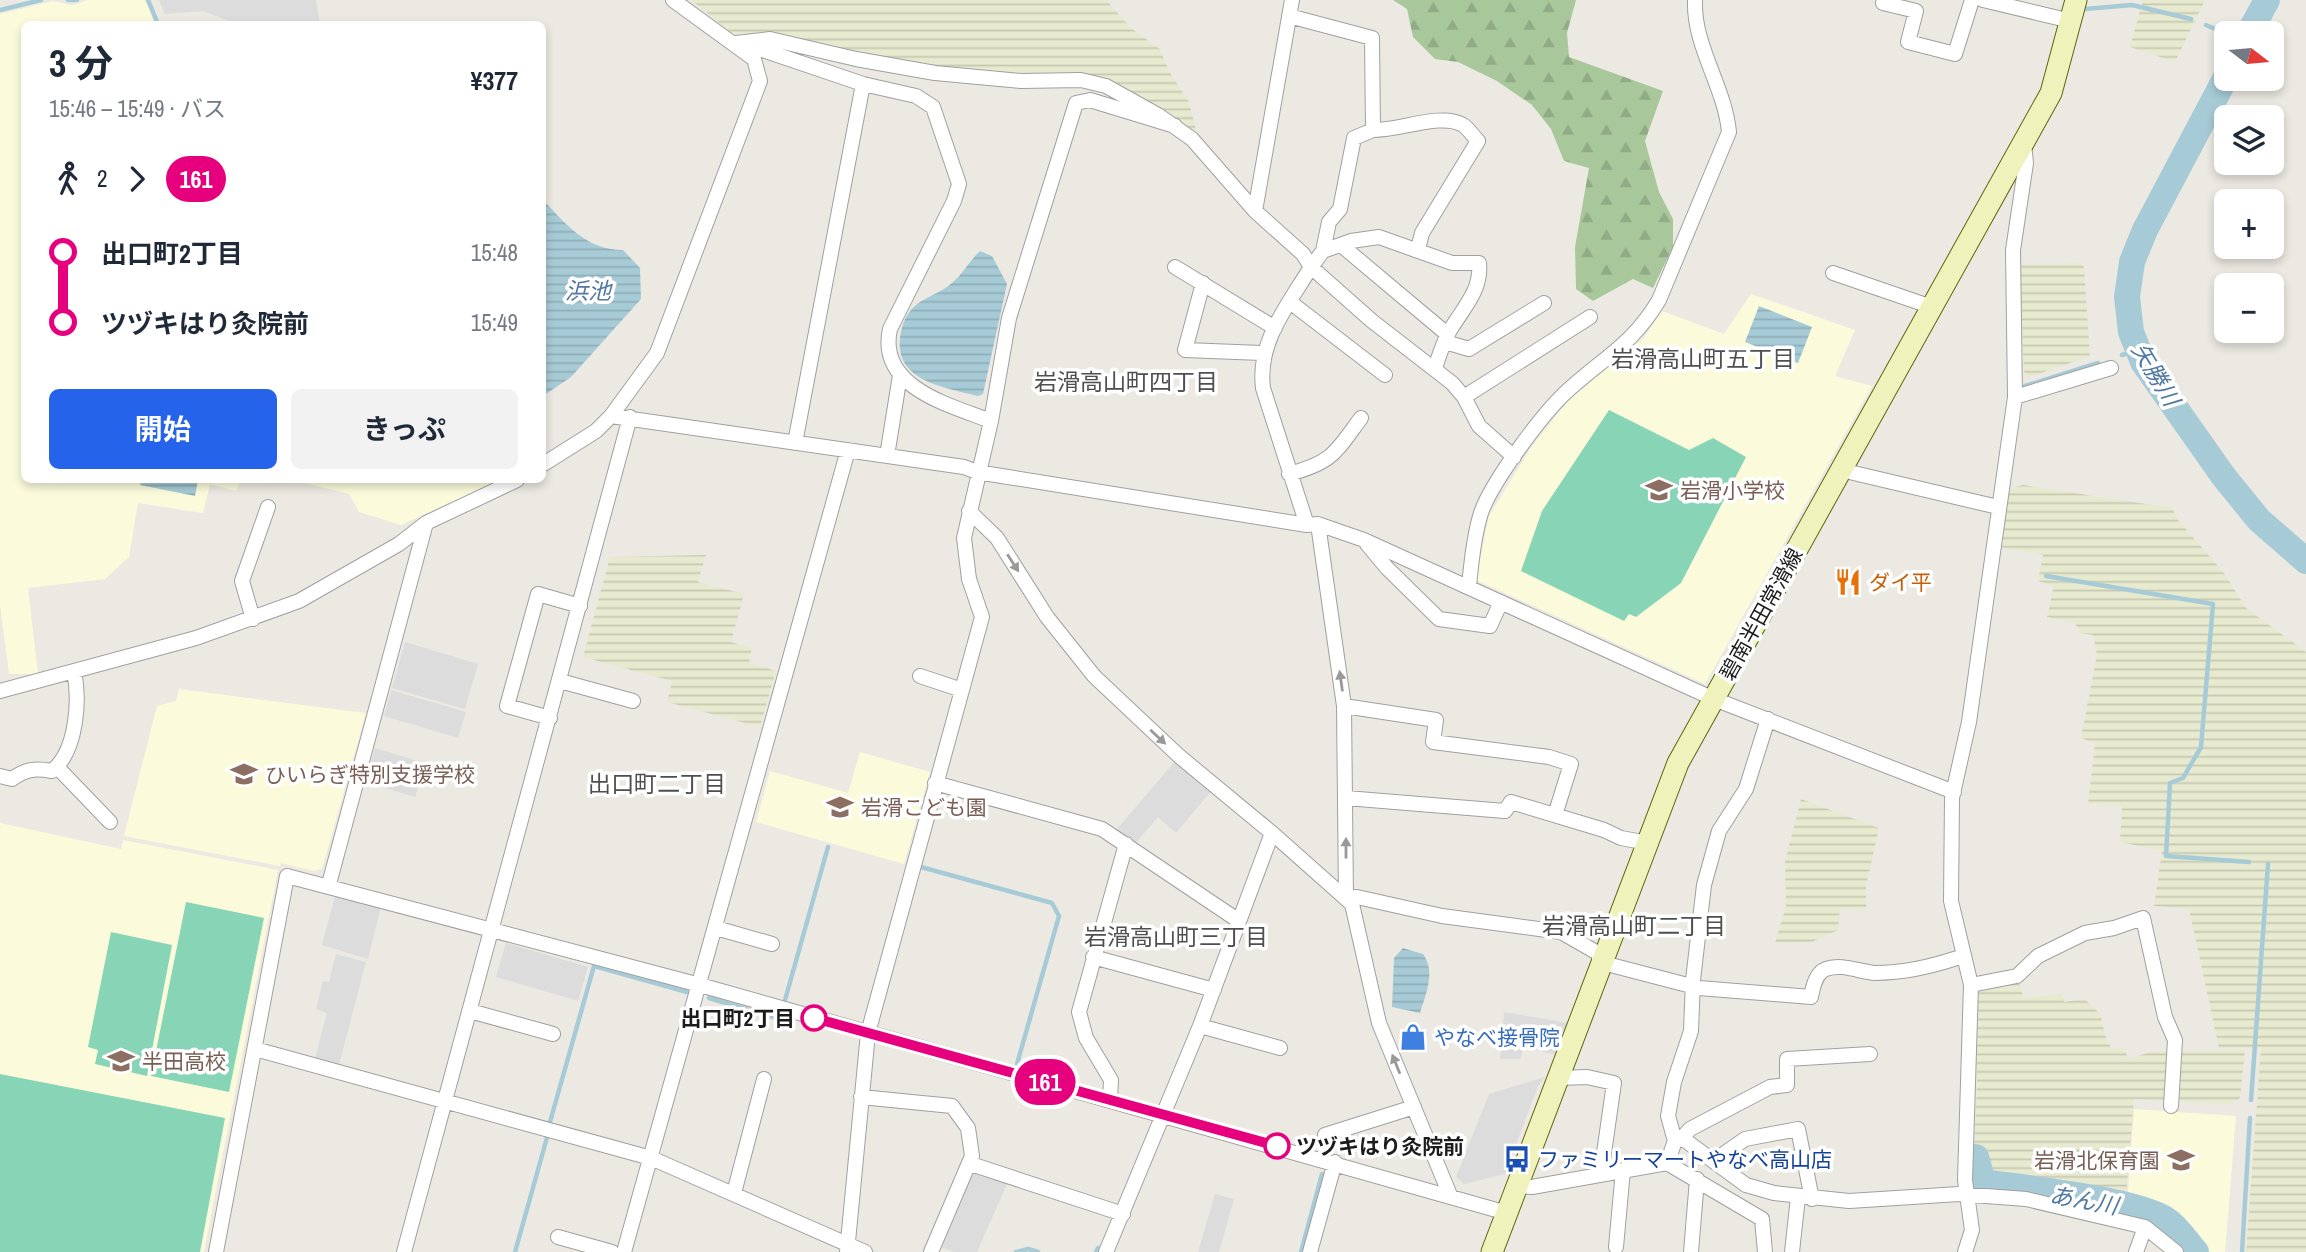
<!DOCTYPE html>
<html lang="ja">
<head>
<meta charset="utf-8">
<style>
  :root { --surface:#fff; --page:#f2f2f3; --text:#1f2937; --muted:#747a83; --accent:#2563eb }
  body { margin:0; font-family:"Archivo Narrow","Noto Sans JP",sans-serif; background:var(--page); color:var(--text); height:100vh; display:flex; flex-direction:column; font-size:26px; white-space:nowrap }
  * { box-sizing:border-box; margin:0 }
  p { font-size:23px; color:var(--muted) }
  .icon { flex:none; width:38px; height:38px; fill:none; stroke:currentColor; stroke-width:2; stroke-linecap:round; stroke-linejoin:round }
  .map { position:relative; flex:1; overflow:hidden }
  .details { position:absolute; left:21px; top:21px; width:525px; height:462px; display:flex; flex-direction:column; background:var(--surface); border-radius:10px; box-shadow:0 4px 10px #0003 }
  .details>* { flex:none }
  .badge { padding:0 14px; border-radius:23px; font-size:24px; line-height:46px }
  .needle { width:46px; rotate:106deg }
  .fabs { position:absolute; left:2214px; top:21px; display:grid; gap:14px }
  .fabs a { display:grid; place-items:center; width:70px; height:70px; border-radius:10px; background:var(--surface); box-shadow:0 4px 10px #0003; font-size:35px }
  .map>.badge { position:absolute; translate:-50% -50%; box-shadow:0 0 0 4px #fff }
  .legs { display:flex; align-items:center; gap:10px; height:77px; padding:0 28px; font-size:23px }
  .legs p { margin-inline-start:auto }
  .overview { display:flex; align-items:center; justify-content:space-between; height:119px; padding:0 28px }
  h1 { font-size:38px; font-weight:700; line-height:52px }
  .primary-button { display:flex; gap:14px; margin-top:auto; padding:14px 28px }
  .primary-button a { flex:1; height:80px; border-radius:10px; background:var(--accent); color:#fff; font-size:28px; font-weight:700; line-height:80px; text-align:center }
  .primary-button a+a { background:var(--page); color:var(--text) }
  ul { padding:0 28px; list-style:none }
  li { display:flex; align-items:center; gap:24px; height:70px; font-size:26px }
  li i { display:grid; place-items:center; width:10px; height:100%; margin:0 9px; background:currentColor }
  li i::after { content:''; width:18px; height:18px; margin:-9px; border:5px solid; border-radius:50%; background:var(--surface) }
  li p { margin-inline-start:auto }
  li:first-child i { background:linear-gradient(#0000 50%,currentColor 0) }
  li:last-child i { background:linear-gradient(currentColor 50%,#0000 0) }
  .map>svg:first-child { display:block }
  .education { fill:#fbfbdc }
  .farmland { fill:url(#farmland-rules) }
  .forest { fill:url(#forest-firs) }
  .pitch { fill:#88d4b7 }
  .parking { fill:#dcdcdc }
  .water { fill:url(#water-rules) }
  .lines { fill:none; stroke-linecap:round; stroke-linejoin:round }
  .stream { stroke:#a7cbd6; stroke-width:4.5 }
  .river { stroke:#a7cbd6; stroke-width:26 }
  .street-casing { stroke:#a0a0a0; stroke-width:16 }
  .secondary-casing { stroke:#5d670f; stroke-width:23 }
  .street { stroke:#fff; stroke-width:14 }
  .secondary { stroke:#eff2ba; stroke-width:21 }
  .oneway { fill:#999 }
  .line-1-casing { stroke:#fff; stroke-width:16 }
  .line-1 { stroke:#e6007e; stroke-width:10 }
  .stop-1-dot { fill:#fff; stroke:#e6007e; stroke-width:3.5 }
  .labels { text-anchor:middle; dominant-baseline:central; stroke-width:7; stroke-linejoin:round; paint-order:stroke }
  .education-label { font-size:21px; fill:#785e54; stroke:#fff; text-anchor:start }
  .food-label { font-size:21px; fill:#c56008; stroke:#fff; text-anchor:start }
  .street-label { font-size:21px; fill:#1c1c1c; stroke:#fff }
  .stop-label { font-size:21px; font-weight:bold; fill:#1c1c1c; stroke:#fff; text-anchor:end }
  .shop-label { font-size:21px; fill:#366cbe; stroke:#fff; text-anchor:start }
  .transit-label { font-size:21px; fill:#164399; stroke:#fff; text-anchor:start }
  .water-label { font-size:23px; font-style:italic; fill:#5279a1; stroke:#fff }
  .neighbourhood-label { font-size:23px; fill:#4f4f4f; stroke:#fff }
</style>
</head>
<body>
<div class="map">
<svg width="2306" height="1252" viewBox="0 0 2306 1252">
  <defs>
    <pattern id="farmland-rules" width="6" height="5" patternUnits="userSpaceOnUse" patternTransform="scale(1.75)"><rect width="6" height="5" fill="#e7eacf"/><path d="M0 2.5h6" fill="none" stroke="#c6c8b1"/></pattern>
    <pattern id="forest-firs" width="22" height="20" patternUnits="userSpaceOnUse" patternTransform="scale(1.75)"><rect width="22" height="20" fill="#a8c89b"/><path d="M5 1l3.5 6h-7zM16 11l3.5 6h-7z" fill="#90ab85"/></pattern>
    <pattern id="water-rules" width="6" height="5" patternUnits="userSpaceOnUse" patternTransform="scale(1.75)"><rect width="6" height="5" fill="#a7cbd6"/><path d="M0 2.5h6" fill="none" stroke="#8faeb7"/></pattern>
  </defs>
  <rect width="100%" height="100%" fill="#ece9e2"/>
  <!-- education -->
  <path class="education" d="M88,0H145L155,24H24V480H241L236,491L210,484L203,513L138,503L129,557L105,579L28,588L38,674H9L0,605V14L53,1L73,5Z
    M1751,294L1855,330L1835,376L1872,386L1705,684L1476,580L1489,516L1532,446L1568,401L1644,338L1662,311L1724,334Z
    M304,480H499L401,525L359,512L349,494L305,483Z
    M179,689L366,713L322,869L314,871L281,863L280,866L124,836L157,706L176,701Z
    M860,752L930,772L904,864L756,822L770,771L848,793Z
    M0,823L121,849L123,840L278,870L204,1252H0Z
    M2134,1109L2236,1116L2225,1252H2200L2170,1218L2127,1204Z"/>
  <!-- farmland -->
  <path class="farmland" d="M691,0H1106L1132,29L1160,49L1170,73L1189,102L1198,138L1075,75L978,73L857,55L778,36L732,33Z
    M2143,0H2205L2175,62L2130,47Z
    M2080,263L2084,267L2090,356L2027,378L2024,371L2020,265Z
    M2023,485L2172,508L2178,520L2224,573L2246,608L2306,652V1252H2246L2261,1048H2219L2189,909L2154,906L2162,851L2120,842L2122,806L2088,804L2095,743L2081,738L2097,654L2093,635L2080,633L2075,623L2047,617L2054,586L2038,581L2043,555L1999,547L2007,494L2012,488Z
    M706,555L698,582L744,594L731,642L752,648L749,663L776,671L760,727L667,702L672,681L583,657L610,557Z
    M1801,799L1879,828L1866,886V910L1840,909L1838,930L1812,942L1775,943L1786,906L1785,861Z
    M2019,983L2024,998L2062,994L2064,1002L2085,999L2100,1014L2107,1041L2112,1049L2123,1047L2129,1059L2150,1052L2245,1050L2240,1098L2231,1104L2134,1099L2126,1198L1984,1175L1978,1156L1974,1154L1977,1083L1974,993Z"/>
  <!-- forest -->
  <path class="forest" d="M1393,0H1576L1567,33L1569,57L1663,91L1645,141L1659,192L1673,219V247L1653,288L1633,279L1593,301L1576,289L1575,247L1589,168L1564,161L1551,129L1532,105L1497,81L1458,62L1435,59L1413,37L1407,9Z"/>
  <!-- pitch -->
  <path class="pitch" d="M1609,410L1689,450L1713,438L1746,457L1681,583L1636,617L1629,614L1624,621L1521,571L1542,511Z
    M186,902L264,918L229,1092L151,1076Z
    M111,932L172,945L147,1076L95,1064L98,1050L88,1047Z
    M0,1074L225,1118L200,1252H0Z"/>
  <!-- parking -->
  <path class="parking" d="M316,0L320,24H237L203,11L165,14L159,0Z
    M405,642L478,664L465,709L392,688Z
    M391,690L466,712L458,738L384,716Z
    M375,748L425,763L415,797L365,782Z
    M1177,759L1213,789L1176,833L1158,817L1134,845L1116,830Z
    M336,892L381,906L368,959L322,945Z
    M506,943L588,967L578,1001L496,977Z
    M336,954L366,962L339,1065L315,1058L327,1013L316,1009L323,981L329,982Z
    M1504,1012L1569,1023L1556,1055L1524,1047L1520,1059H1500Z
    M1545,1077L1538,1086L1505,1174L1464,1184L1456,1177L1489,1094Z
    M976,1173L1007,1184L977,1252H955L940,1247L971,1176Z
    M1215,1194L1234,1199L1219,1252H1198Z"/>
  <!-- water -->
  <path class="water" d="M542,199C566,224 586,250 623,250L640,268L641,299L571,377L543,396Z
    M980,251L992,256L1007,284L983,394L978,396C948,388 895,382 900,339C901,329 904,318 911,310C922,297 940,294 952,283C963,274 969,261 980,251Z
    M1759,306L1812,327L1798,363L1745,342Z
    M141,480H198L195,496L140,485Z
    M1403,948L1423,954C1436,972 1426,993 1420,1013L1392,1007L1394,958Z"/>
  <g class="lines">
    <!-- stream -->
    <path class="stream" d="M68,0H77
      M148,0L158,24
      M2085,9L2132,5L2191,19
      M0,10L41,0
      M2206,25L2226,34
      M2249,33L2256,0
      M2122,355L2139,350
      M2025,386L2098,363
      M2046,576L2213,604L2201,747L2183,778L2170,783L2166,856L2249,862
      M921,867L1052,903L1059,916L1017,1064
      M709,998L772,1017
      M785,1000L828,847
      M2251,1100L2268,864
      M550,1122L594,966L687,992
      M515,1252L548,1134
      M1016,1252L1028,1249L1038,1252
      M1096,1252L1098,1248
      M1301,1252L1322,1174
      M2242,1252L2250,1118"/>
    <!-- river -->
    <path class="river" d="M2249,33L2267,0
      M2226,77L2145,230L2132,262L2127,297L2131,332L2143,362L2224,477L2259,520L2306,561
      M1976,1157L1983,1182C2024,1188 2135,1199 2167,1220C2178,1227 2187,1242 2196,1252"/>
    <defs>
      <path id="street" d="M1884,0L1883,3L1916,11L1908,42L1955,54L1972,0
        M1983,0L2071,21
        M1289,16L1372,38L1373,130C1398,131 1442,112 1463,125C1468,128 1473,136 1478,141L1422,233L1418,249
        M736,43L770,39L856,59L935,73L1021,81L1081,80L1106,86L1158,115L1192,139L1255,211L1303,254L1311,267C1288,305 1257,342 1263,388L1307,525
        M745,44L863,84L795,443
        M863,84L916,96L933,107L959,184L954,201L890,329C877,387 949,405 991,421
        M1255,211L1292,0
        M1341,245L1447,334
        M1323,251L1329,222L1340,209L1354,138L1373,130
        M1175,267L1275,328
        M1833,273L1932,307
        M1203,283L1185,350L1262,353
        M1290,302L1385,375
        M1445,342L1469,349L1544,303
        M1435,368C1439,356 1443,343 1449,332C1462,309 1482,291 1479,263H1452L1379,237L1351,241L1323,251L1311,267L1372,321L1452,383L1464,397L1479,426L1514,457
        M1464,397L1590,317
        M2015,397L2111,368
        M611,416L964,467L977,472L1307,525L1318,524L1364,540L1714,699L1954,792
        M887,456L900,375
        M542,465L596,431L611,416L657,353L760,81L754,59L673,0
        M1841,470L1998,507
        M1289,474C1333,462 1335,453 1361,418
        M969,511L997,538L1047,617L1094,676L1179,756L1272,833L1352,904L1379,1023L1450,1195
        M1318,524L1344,706L1346,898
        M1367,544L1387,568L1439,619L1490,626L1501,602
        M1469,587C1471,564 1474,535 1481,513C1491,483 1541,416 1564,394C1601,359 1631,347 1659,300L1729,132C1725,87 1693,46 1695,0
        M253,619L242,581L268,507
        M920,676L962,690
        M560,681L633,701
        M0,691L196,638L299,601L399,544L426,523L517,480
        M1344,706L1436,720L1433,742L1549,757L1571,764L1555,815
        M550,718L507,706L538,594L580,606
        M57,767L110,822
        M0,776L12,779C26,769 35,768 52,771C77,751 80,700 74,671
        M935,783L1102,829L1239,921
        M1346,798L1505,811L1511,802L1604,830L1621,838L1648,843
        M329,884L426,523
        M1346,898L1357,897L1442,916L1561,932L1596,952L1603,963L1699,988L1811,997C1813,988 1815,973 1826,969C1841,963 1860,972 1875,973C1903,973 1937,965 1963,956
        M716,928L772,944
        M1093,957L1214,990
        M1971,985L2017,976L2038,956L2085,933L2114,928L2143,918L2165,1017L2175,1040L2171,1106
        M470,1011L553,1034
        M1200,1026L1280,1048
        M255,1049L651,1158L865,1252
        M1560,1078L1587,1077L1614,1083L1601,1174
        M861,1097L952,1106L968,1128L972,1156L931,1252
        M1110,1100L1111,1080L1086,1038L1079,1012L1126,844
        M1325,1135L1414,1107
        M1682,1138L1690,1129L1770,1087L1787,1085V1059L1870,1054
        M1675,1141L1668,1116L1674,1082L1691,1031L1693,980L1704,885L1719,831L1746,789L1768,719
        M1715,1160L1745,1139L1798,1129L1812,1199
        M1667,1163L1762,1219L1765,1252
        M971,1164L1123,1214
        M1518,1186L1532,1187L1667,1163L1675,1141L1682,1138L1746,1185L1774,1193L1849,1201L1959,1194L2026,1199L2145,1227L2176,1252
        M734,1193L764,1079
        M558,1237L612,1252
        M1616,1247L1623,1170
        M216,1252L287,876L700,985L1507,1213
        M404,1252L630,417
        M624,1252L848,450
        M847,1252L868,1033L982,617L969,579L964,538L991,421L1009,318L1076,103L1090,100L1175,126
        M1106,1252L1200,1026L1272,833
        M1310,1252L1335,1162
        M1691,1252L1697,1179
        M1792,1252L1798,1197
        M1965,1252L1972,1230L1965,1180L1971,985L1951,901L1952,798L1969,722L2015,397L2013,250L2026,163L2024,144
        M2136,1252L2145,1227"/>
      <path id="secondary" d="M1492,1252L1678,763L2051,93L2076,0"/>
    </defs>
    <!-- street casing -->
    <use href="#street" class="street-casing"/>
    <!-- secondary casing -->
    <use href="#secondary" class="secondary-casing"/>
    <!-- street -->
    <use href="#street" class="street"/>
    <!-- secondary -->
    <use href="#secondary" class="secondary"/>
  </g>
  <!-- one-way arrows -->
  <defs><path id="oneway-solid" d="M-6-.8H1V-3.2L6.5 0L1 3.2V.8H-6Z" transform="scale(1.75)"/></defs>
  <g class="oneway">
    <use href="#oneway-solid" transform="translate(1013 563) rotate(57)"/>
    <use href="#oneway-solid" transform="translate(1341 681) rotate(-98)"/>
    <use href="#oneway-solid" transform="translate(1158 737) rotate(43)"/>
    <use href="#oneway-solid" transform="translate(1346 848) rotate(-90)"/>
    <use href="#oneway-solid" transform="translate(1396 1064) rotate(-112)"/>
  </g>
  <g class="lines">
    <defs>
      <path id="line-1" d="M814,1018L1277,1146"/>
    </defs>
    <!-- line-1 casing -->
    <use href="#line-1" class="line-1-casing"/>
    <!-- line-1 -->
    <use href="#line-1" class="line-1"/>
  </g>
  <!-- icons -->
  <defs>
    <symbol id="school-bare" viewBox="-9 -9 18 18"><path d="M0-5L7-2L0 1L-7-2ZM-4 1L0 2.5L4 1V4Q0 6-4 4Z" fill="#8d6e63" stroke="#fff" stroke-width="2.5" paint-order="stroke"/></symbol>
    <symbol id="restaurant-bare" viewBox="-9 -9 18 18"><path d="M-5-6h1v4h1v-4h1v4h1v-4h1v5L-1.5 .5V6h-2V.5L-5-1ZM5-6V6H3V1.5H1.5Q1.5-4 5-6Z" fill="#e8710a" stroke="#fff" stroke-width="2.5" paint-order="stroke"/></symbol>
    <symbol id="shop-bare" viewBox="-9 -9 18 18"><path d="M-5-2.5h2.3a2.7 3.5 0 0 1 5.4 0H5L5.5 6h-11ZM-1.5-2.5h3a1.5 2.3 0 0 0-3 0Z" fill="#3f7fe0" stroke="#fff" stroke-width="2.5" paint-order="stroke"/></symbol>
    <symbol id="bus-bare" viewBox="-9 -9 18 18"><path d="M-5-6H5V4H4V6H2V4H-2V6H-4V4H-5ZM-3.5-4V0h7V-4ZM-3.5 1.2v1.5H-2V1.2ZM2 1.2v1.5H3.5V1.2Z" fill="#1a4fb4" stroke="#fff" stroke-width="2.5" paint-order="stroke"/></symbol>
  </defs>
  <g fill-rule="evenodd">
    <use href="#school-bare" x="1640" y="471" width="38" height="38"/>
    <use href="#restaurant-bare" x="1829" y="563" width="38" height="38"/>
    <use href="#school-bare" x="225" y="755" width="38" height="38"/>
    <use href="#school-bare" x="821" y="788" width="38" height="38"/>
    <use href="#shop-bare" x="1394" y="1018" width="38" height="38"/>
    <use href="#school-bare" x="102" y="1042" width="38" height="38"/>
    <use href="#bus-bare" x="1498" y="1140" width="38" height="38"/>
    <use href="#school-bare" x="2162" y="1141" width="38" height="38"/>
  </g>
  <!-- markers -->
  <g class="stop-1-dot">
    <circle cx="814" cy="1018" r="12"/>
    <circle cx="1277" cy="1146" r="12"/>
  </g>
  <g class="labels">
    <!-- education labels -->
    <g class="education-label">
      <text x="1680" y="490">岩滑小学校</text>
      <text x="265" y="774">ひいらぎ特別支援学校</text>
      <text x="861" y="807">岩滑こども園</text>
      <text x="142" y="1061">半田高校</text>
      <text x="2160" y="1160" text-anchor="end">岩滑北保育園</text>
    </g>
    <!-- food labels -->
    <g class="food-label">
      <text x="1869" y="582">ダイ平</text>
    </g>
    <!-- street labels -->
    <g class="street-label">
      <text transform="translate(1761 614) rotate(-61)">碧南半田常滑線</text>
    </g>
    <!-- stop labels -->
    <g class="stop-label">
      <text x="795" y="1018">出口町2丁目</text>
      <text x="1296" y="1146" text-anchor="start">ツヅキはり灸院前</text>
    </g>
    <!-- shop labels -->
    <g class="shop-label">
      <text x="1434" y="1037">やなべ接骨院</text>
    </g>
    <!-- transit labels -->
    <g class="transit-label">
      <text x="1538" y="1159">ファミリーマートやなべ高山店</text>
    </g>
    <!-- water labels -->
    <g class="water-label">
      <text x="588" y="290">浜池</text>
      <text transform="translate(2156 374) rotate(59)">矢勝川</text>
      <text transform="translate(2084 1200) rotate(10)">あん川</text>
    </g>
    <!-- neighbourhood labels -->
    <g class="neighbourhood-label">
      <text x="1703" y="358">岩滑高山町五丁目</text>
      <text x="1126" y="381">岩滑高山町四丁目</text>
      <text x="657" y="783">出口町二丁目</text>
      <text x="1634" y="925">岩滑高山町二丁目</text>
      <text x="1176" y="936">岩滑高山町三丁目</text>
    </g>
  </g>
</svg>
<div class="fabs">
<a><svg class="needle" viewBox="-14 -14 28 28"><path d="M0-13l5 13h-10z" fill="#e53935"/><path d="M0 13l5-13h-10z" fill="#747a83"/></svg></a>
<a><svg class="icon" aria-label="layers" viewBox="0 0 24 24"><path d="M12 4l9 5-9 5-9-5zM3 14l9 5 9-5"/></svg></a>
<a>+</a>
<a>−</a>
</div>
<b class="badge" style="left:1045px;top:1082px;background:#e6007e;color:#fff">161</b>
<section class="details">
<div class="overview"><div><h1>3 分</h1><p>15:46 – 15:49 · バス</p></div><b>¥377</b></div>
<div class="legs"><svg class="icon" aria-label="walk" viewBox="0 0 24 24"><circle cx="13" cy="4" r="2"/><path d="M13 8l-2 6 4 7M11 14l-3 7M7 12l3-4h3l4 4"/></svg>2<svg class="icon" aria-label="forward" viewBox="0 0 24 24"><path d="M9 5l7 7-7 7"/></svg><b class="badge" style="background:#e6007e;color:#fff">161</b></div>
<ul>
<li><i style="color:#e6007e"></i><b>出口町2丁目</b><p>15:48</p></li>
<li><i style="color:#e6007e"></i><b>ツヅキはり灸院前</b><p>15:49</p></li>
</ul>
<div class="primary-button"><a>開始</a><a>きっぷ</a></div>
</section>
</div>
</body>
</html>
